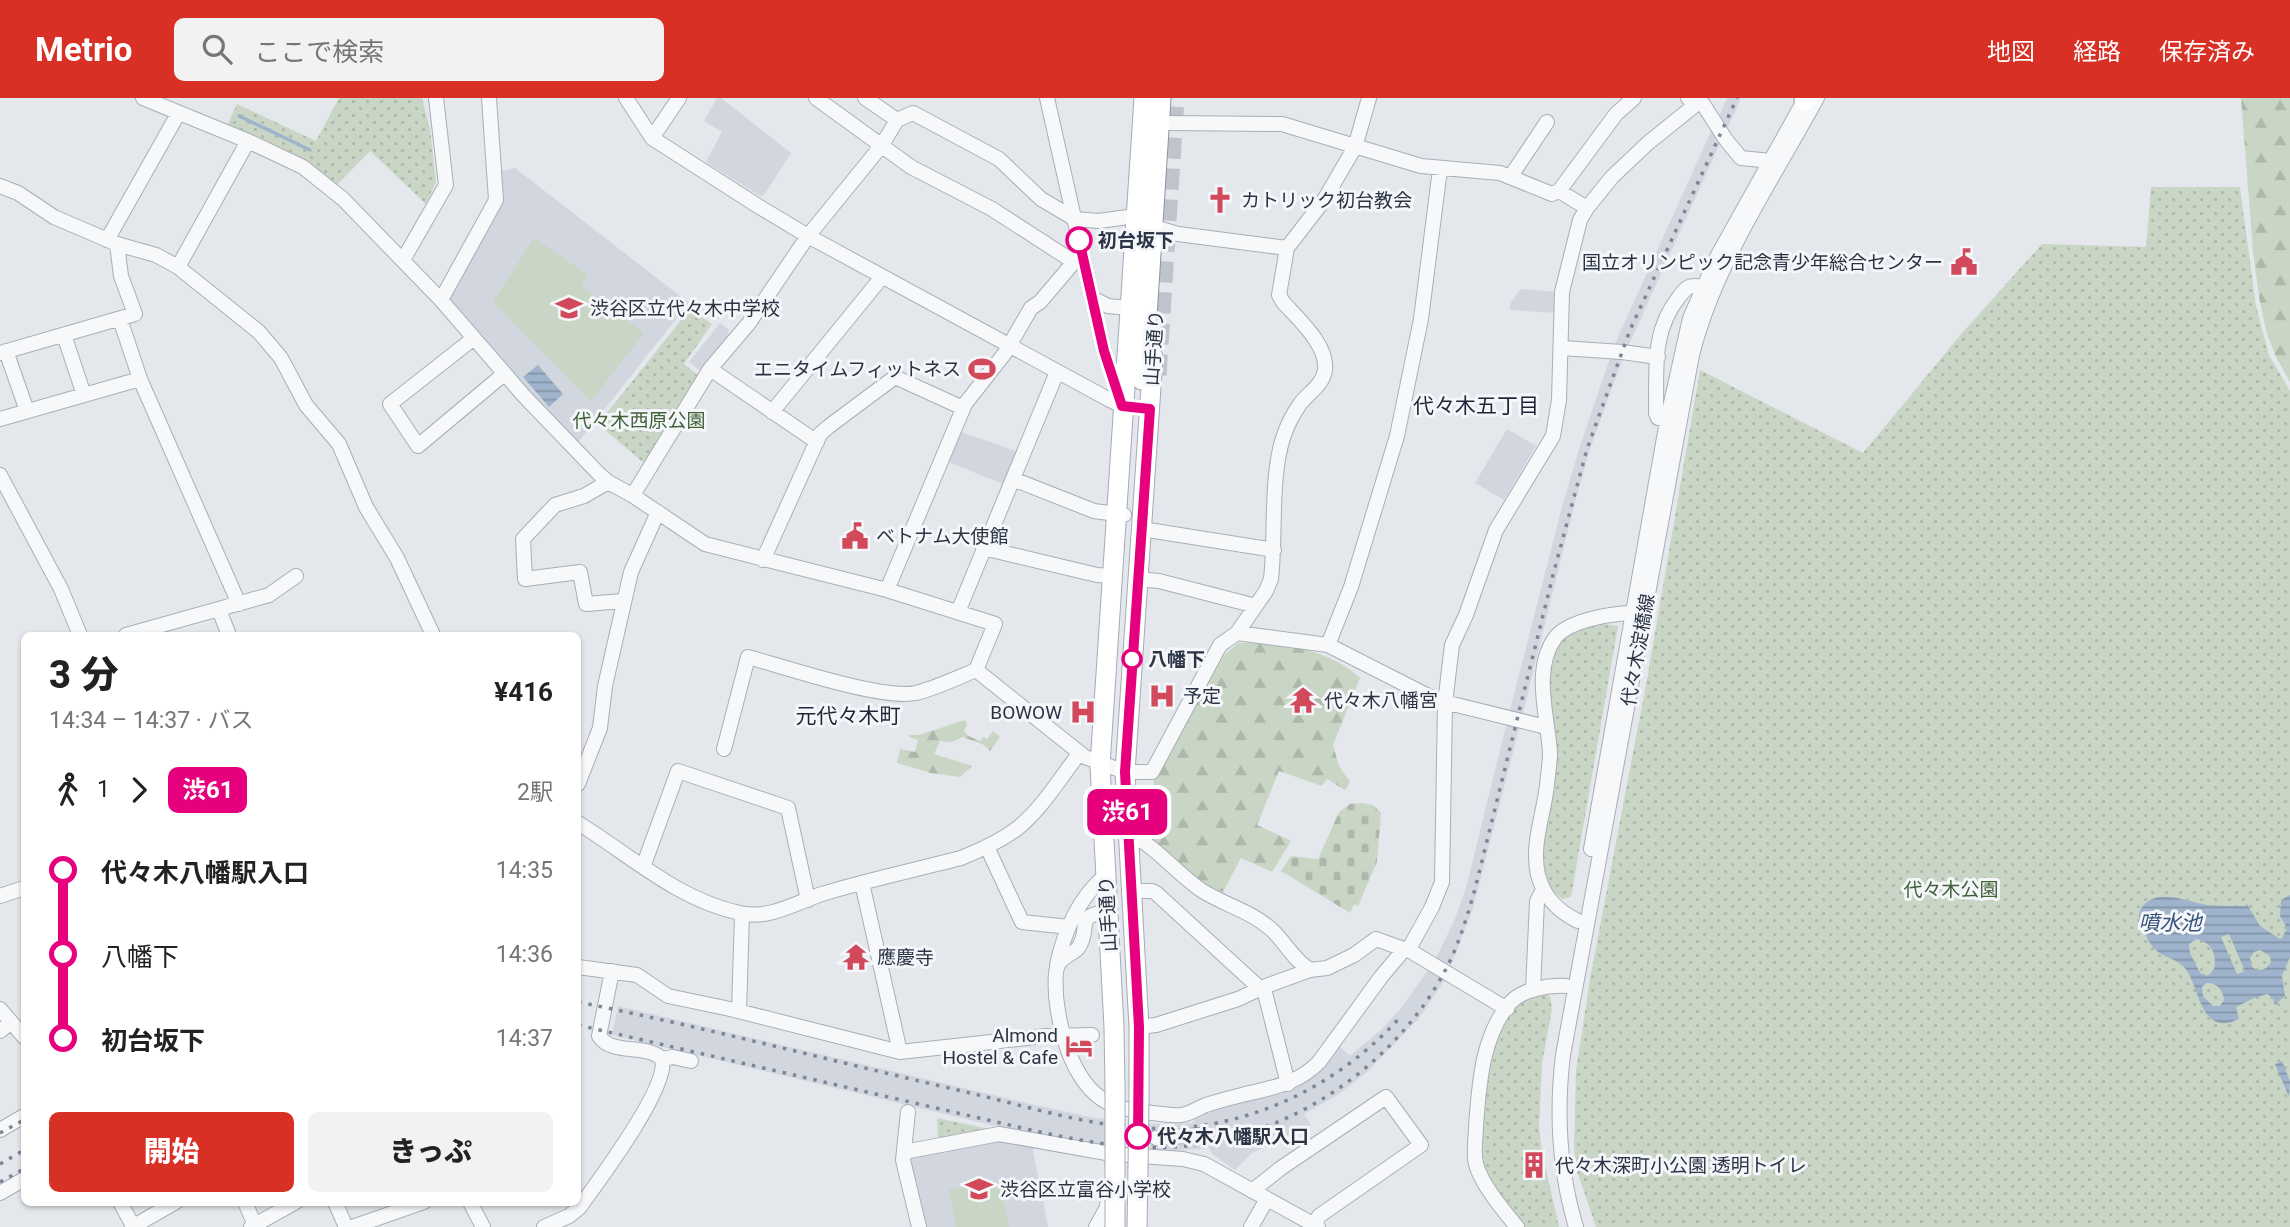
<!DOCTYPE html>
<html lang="ja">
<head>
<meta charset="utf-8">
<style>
  :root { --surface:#fff; --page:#f2f2f2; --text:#222; --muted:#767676; --accent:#d93025 }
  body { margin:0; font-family:Roboto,"Noto Sans JP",sans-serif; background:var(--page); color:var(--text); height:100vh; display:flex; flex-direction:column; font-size:26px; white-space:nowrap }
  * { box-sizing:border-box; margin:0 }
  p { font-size:23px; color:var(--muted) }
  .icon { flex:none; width:38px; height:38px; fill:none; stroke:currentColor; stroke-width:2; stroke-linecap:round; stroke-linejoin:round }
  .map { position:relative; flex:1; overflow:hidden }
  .side { position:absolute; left:21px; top:534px; width:560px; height:574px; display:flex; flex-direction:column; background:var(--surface); border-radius:10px; box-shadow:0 2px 5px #0004 }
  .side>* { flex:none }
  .badge { padding:0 14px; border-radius:10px; font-size:24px; line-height:46px }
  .map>.badge { position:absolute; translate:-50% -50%; box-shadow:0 0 0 4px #fff }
  .legs { display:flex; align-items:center; gap:10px; height:77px; padding:0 28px; font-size:23px }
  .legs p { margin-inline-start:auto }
  .overview { display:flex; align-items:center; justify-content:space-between; height:119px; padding:0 28px }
  h1 { font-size:38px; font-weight:800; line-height:52px }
  .primary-button { display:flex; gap:14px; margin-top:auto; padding:14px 28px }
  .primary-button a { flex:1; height:80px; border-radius:10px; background:var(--accent); color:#fff; font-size:28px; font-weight:800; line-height:80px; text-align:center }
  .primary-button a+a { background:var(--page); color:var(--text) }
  ul { padding:0 28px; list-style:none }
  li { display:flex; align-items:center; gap:24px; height:84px; font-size:26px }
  li i { display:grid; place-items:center; width:10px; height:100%; margin:0 9px; background:currentColor }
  li i::after { content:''; width:18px; height:18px; margin:-9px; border:5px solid; border-radius:50%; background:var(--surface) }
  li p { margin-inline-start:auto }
  li:first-child i { background:linear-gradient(#0000 50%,currentColor 0) }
  li:last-child i { background:linear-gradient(currentColor 50%,#0000 0) }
  header { display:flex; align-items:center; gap:42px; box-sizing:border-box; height:98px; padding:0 35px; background:var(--accent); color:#fff }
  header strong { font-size:33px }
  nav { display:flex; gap:38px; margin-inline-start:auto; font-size:24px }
  .search { width:490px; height:63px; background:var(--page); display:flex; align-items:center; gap:18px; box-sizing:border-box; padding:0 24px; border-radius:10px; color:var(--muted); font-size:26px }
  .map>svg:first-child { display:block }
  .built { fill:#d2d6de }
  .green { fill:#c9d6c5 }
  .forest { fill:url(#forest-firs) }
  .cemetery { fill:url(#cemetery-stones) }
  .park { fill:url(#park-dots) }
  .water { fill:url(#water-rules); fill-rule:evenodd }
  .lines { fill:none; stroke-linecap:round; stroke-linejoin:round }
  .stream { stroke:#9fb4cc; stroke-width:3.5 }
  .highway-tunnel { stroke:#bfc3cb; stroke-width:21; stroke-dasharray:21 10; stroke-linecap:butt }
  .minor-casing { stroke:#a9aeb7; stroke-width:16 }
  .major-casing { stroke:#a3abb8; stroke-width:21 }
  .highway-casing { stroke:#8b94a3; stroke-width:23 }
  .minor { stroke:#f7f8fa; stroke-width:14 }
  .major { stroke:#fff; stroke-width:19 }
  .highway { stroke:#fff; stroke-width:21 }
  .rail { stroke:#7d8696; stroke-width:3.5; stroke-dasharray:3.5 7; stroke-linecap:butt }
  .major-bridge-casing { stroke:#a3abb8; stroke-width:21; stroke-linecap:butt }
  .major-bridge { stroke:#fff; stroke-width:19 }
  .line-1-casing { stroke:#fff; stroke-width:16 }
  .line-1 { stroke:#e6007e; stroke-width:10 }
  .stop-1-dot { fill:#fff; stroke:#e6007e; stroke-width:3.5 }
  .labels { text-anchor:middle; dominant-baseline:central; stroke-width:6; stroke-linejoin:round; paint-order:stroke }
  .poi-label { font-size:19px; fill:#2b3445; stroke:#f4f6f9; text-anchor:start }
  .stop-label { font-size:19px; font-weight:bold; fill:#2b3445; stroke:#f4f6f9; text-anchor:start }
  .street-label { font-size:19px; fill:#2b3445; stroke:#f4f6f9 }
  .park-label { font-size:19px; fill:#3f6138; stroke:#f4f6f9 }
  .neighbourhood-label { font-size:21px; fill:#1d2536; stroke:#f4f6f9 }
  .water-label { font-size:21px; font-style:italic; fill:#34527a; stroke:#f4f6f9 }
</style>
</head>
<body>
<header>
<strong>Metrio</strong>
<div class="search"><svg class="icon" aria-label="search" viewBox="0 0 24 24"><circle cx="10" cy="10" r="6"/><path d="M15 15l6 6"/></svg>ここで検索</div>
<nav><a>地図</a><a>経路</a><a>保存済み</a></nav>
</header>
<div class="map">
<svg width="2290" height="1129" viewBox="0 0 2290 1129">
  <defs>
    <pattern id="forest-firs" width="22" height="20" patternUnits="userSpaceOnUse" patternTransform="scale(1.75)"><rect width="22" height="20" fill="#c9d6c5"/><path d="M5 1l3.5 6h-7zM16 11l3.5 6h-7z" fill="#adb8ab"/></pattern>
    <pattern id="cemetery-stones" width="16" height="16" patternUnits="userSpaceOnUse" patternTransform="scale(1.75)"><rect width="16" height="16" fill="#c9d6c5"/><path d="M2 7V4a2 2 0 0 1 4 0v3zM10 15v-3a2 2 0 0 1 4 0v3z" fill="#adb8ab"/></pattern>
    <pattern id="park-dots" width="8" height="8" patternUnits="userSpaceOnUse" patternTransform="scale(1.75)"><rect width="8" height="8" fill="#c9d6c5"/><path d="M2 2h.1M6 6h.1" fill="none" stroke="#adb8ab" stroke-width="1.8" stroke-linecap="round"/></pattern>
    <pattern id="water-rules" width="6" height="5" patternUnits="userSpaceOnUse" patternTransform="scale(1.75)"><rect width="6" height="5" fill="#9fb4cc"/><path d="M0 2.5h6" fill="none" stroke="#8293a7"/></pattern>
  </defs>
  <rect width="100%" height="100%" fill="#e4e7ec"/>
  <!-- built -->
  <path class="built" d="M717,0H721L791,55L764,97L760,98L706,64L722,34L704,23Z
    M1727,0H1741L1725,36L1717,23Z
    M1713,29L1722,41L1627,251L1613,250Z
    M515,70L689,205L576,347L447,201L500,106V73Z
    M1521,191L1558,194L1556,215L1510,212L1511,204Z
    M720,225L729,232L727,234L730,237L699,272L689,264Z
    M1611,257H1624L1590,351L1573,412L1522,619L1509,616L1562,409L1580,348Z
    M1507,331L1536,348L1504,402L1475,385Z
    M958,333L1019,354L1005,387L946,363Z
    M1507,624L1520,627L1473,810L1450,870L1435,862L1455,821L1466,790Z
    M1430,869L1447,878L1420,919L1367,974L1336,998L1304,1016L1311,1027L1252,1055L1235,1072L1212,1056L1209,1050L1151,1055L1145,1026L1192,1025L1197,1018L1298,988L1307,983L1338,947L1350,958L1381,932L1402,909Z
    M618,908L1035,1007L1095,1020L1111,1021L1116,1051L1029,1036L612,937Z
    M999,1042L1032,1047L1048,1129H926L909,1059Z"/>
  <!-- green -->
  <path class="green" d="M534,140L588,177L581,188L644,235L591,303L493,204Z
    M1000,1083L1009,1129H956L949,1092Z"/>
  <!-- forest -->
  <path class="forest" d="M2241,0H2290V284L2276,259L2266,233L2259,199L2253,153Z
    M1238,545C1280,545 1329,550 1360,580L1333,647L1339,668L1350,684L1345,692L1327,681L1322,688L1279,673L1257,727L1291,743L1272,774L1241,760L1223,794L1199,785L1152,741L1154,681L1224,557Z
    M965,622L967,627L964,633L968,638L980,643L983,639L987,641L993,633L1000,639L990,653L984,647L963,639L952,644L940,643L934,656L972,668L960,679L931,675L897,665L900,651L915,654L918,642L909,639L910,637H919Z"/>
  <!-- cemetery -->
  <path class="cemetery" d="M1361,705L1373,707L1381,715L1377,764L1358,808L1354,806L1350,815L1281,773L1291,758L1318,761L1339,714L1350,706Z"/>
  <!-- park -->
  <path class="park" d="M339,0H422L430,31L436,84L426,106L370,53L336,88L226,30L237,6L316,43Z
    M2151,89H2240L2256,208L2269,257L2290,293V1129H1596L1577,1073L1574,1050L1576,973L1590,881L1648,576L1700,272L1863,355L1963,234L2042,146L2146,149Z
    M690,211L712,226L684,266L700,279L646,367L598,326Z
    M1589,526H1604L1618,528L1571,799L1562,801L1550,790L1544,778L1540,750L1552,639L1549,579L1555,556L1568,533Z
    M1542,896L1550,898L1552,911L1542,965L1539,1029L1542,1054L1559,1129H1524C1510,1110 1491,1089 1483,1066C1471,1034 1490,929 1517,906C1523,901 1534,898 1542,896Z
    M937,1020L989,1031L938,1041Z"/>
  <!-- water -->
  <path class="water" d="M538,267L563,296L549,309L523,279Z
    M2290,797V859L2282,878L2285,898L2275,907L2272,899L2267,896L2254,900L2236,909L2239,921C2200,940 2200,889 2185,870C2180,864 2174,862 2167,859C2152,852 2147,842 2141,827C2139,822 2138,816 2141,811C2154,788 2188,804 2207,807C2219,808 2232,808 2245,808L2247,806L2260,828L2280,841L2282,840L2287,830L2280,818L2281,802ZM2229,836L2245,873L2237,876L2221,839ZM2197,841C2212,845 2217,856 2214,871L2208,878L2200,875L2190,855L2189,846ZM2260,852L2270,858L2271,864C2267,871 2260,875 2252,869L2250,860L2254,854ZM2206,885C2217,884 2223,892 2224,902L2220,908H2213L2203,898L2202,889Z
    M2282,963L2290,983L2289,999L2275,966Z"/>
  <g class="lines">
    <!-- stream -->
    <path class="stream" d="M239,18L310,52"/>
    <!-- highway-tunnel -->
    <path class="highway-tunnel" d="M1156,277L1174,0"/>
    <defs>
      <path id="minor" d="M143,0L248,43L303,69L343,101L441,202L524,298L600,377L608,384L632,397L705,446L887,492L995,526L976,572L1085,659L1125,674H1152L1220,547L1237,535L1266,493L1271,481C1276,437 1270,381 1283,340C1287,328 1292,317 1300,306C1308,295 1323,287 1325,272C1328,247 1298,221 1283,204L1279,197L1287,150L1324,102L1355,49L1369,0
        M626,0L652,40L758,108L808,138L1108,301L1122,308L1150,311
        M816,0L911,69L992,111L1074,164
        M865,0L897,22
        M1047,0L1104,253L1122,307
        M1688,0L1703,6L1726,42L1741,60L1771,63
        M1169,25L1282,26L1421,68L1500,75L1552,96L1559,93L1616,16L1634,0
        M652,40L679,0
        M1511,78L1547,24
        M0,88L18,95L54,119L117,146L156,157L178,169L259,234L281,260L306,307L339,346L366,409L397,460L433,537
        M1559,93L1587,110
        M1161,131L1178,136L1287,150
        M107,142L178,16
        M403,162L446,87L436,0
        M178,169L248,43
        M1092,200L1108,208L1129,210
        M441,202L496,102L489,0
        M120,221L140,281L239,506
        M64,237L84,297
        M474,240L390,306L418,348L504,276
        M1562,250L1622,254L1658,259
        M6,253L27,313
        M0,255L135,216L121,178L117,146
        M710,271L817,344
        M772,314L882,179
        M0,321L140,281
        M1675,324L1658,320L1656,315C1657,272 1651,234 1679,199C1686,189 1690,186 1702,189
        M0,377L61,491L80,537
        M1013,381L1094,413L1124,417
        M608,384L584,398L555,407L523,441L525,481L580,474L586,506L623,503
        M633,397L710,271L749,225L808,138L882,47L897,22L913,15L999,61L1041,101L1075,121L1099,123L1135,118
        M1142,431L1274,452
        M983,450L1097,477L1112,478
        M763,462L820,336L828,329L895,279L963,310
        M1137,481L1159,483L1256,508
        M887,492L965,306L1005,255L1031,210L1040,204L1074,164L1084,163
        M219,512L229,537
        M958,514L1057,274
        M1237,535L1328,547L1436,602L1546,629
        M126,537L269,497L296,478
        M1328,547L1351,489L1397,338L1421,221L1440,71
        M724,651L748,559C785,569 882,602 916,595C936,590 957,580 976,572
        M578,686L600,630L605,588L631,474L658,414
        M578,725C630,757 678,802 740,815C768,822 795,805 822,796C867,782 915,772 961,760C981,752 1003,742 1019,729C1043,709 1060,680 1079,656
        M1128,735C1157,749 1175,774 1201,792C1224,807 1252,813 1273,833C1286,846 1294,862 1310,872
        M987,749L1022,824L1069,829
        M1591,751L1667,323L1690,220L1718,157L1805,1
        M643,769L678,673L788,710L808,802
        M862,785L900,954
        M1131,793H1152L1156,795L1265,895L1288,986
        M0,798L24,790
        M1107,814C1073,817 1092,831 1078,850C1072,857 1062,858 1058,867C1054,875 1056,889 1056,898C1060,936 1074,991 1113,1007C1124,1012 1169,1018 1181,1017C1190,1016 1198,1010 1206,1007C1218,1003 1230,1000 1242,997C1271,990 1298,986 1319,964L1381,879L1402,854L1411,847L1432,809L1442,784L1445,605L1452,547L1466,517L1496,432L1553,338L1559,302L1562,194L1580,122L1587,110L1612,79L1648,45L1694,8L1700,0
        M1578,823C1557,813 1544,799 1538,777C1531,746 1544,716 1547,687C1548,676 1550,665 1550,655C1548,619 1532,572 1555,540C1568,522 1614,515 1635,515
        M1057,867C1064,834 1079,799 1105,778
        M578,869L637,877L668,898L730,911L900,954L1046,938L1092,937
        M1533,892L1537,803L1543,792
        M0,911L24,939
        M739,913L742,816
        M1139,929L1156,927L1238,901L1266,888L1310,872L1327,870L1354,857L1376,841L1412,854L1507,911
        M0,933L11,924
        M662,961L673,959L691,963
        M908,1014L903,1062L919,1129
        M0,1032L24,1018
        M1156,1040L1199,1037
        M904,1054L999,1036L1112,1056L1183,1061L1204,1066L1318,1129
        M1252,1093L1281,1070L1386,999L1421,1047L1319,1118L1314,1127
        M0,1095L24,1081
        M120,1104L133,1128
        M245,1104L253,1123L259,1129
        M335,1104L346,1129
        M470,1104L483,1129
        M132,1129L176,1104
        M251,1129L296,1104
        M352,1129L424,1104
        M544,1129L569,1118L579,1110C597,1085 670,988 662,961C646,945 612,958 599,938L612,873
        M1096,1129L1107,1109L1108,1096
        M1251,1129L1267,1101
        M1517,1129C1504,1113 1481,1086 1476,1066C1473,1054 1476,1040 1476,1028C1479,987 1482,937 1510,905C1522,891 1549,887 1566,888
        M1576,1129C1559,1072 1556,1015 1563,957L1692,257C1715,165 1772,83 1817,0"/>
      <path id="major" d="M1115,988L1114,929L1100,667L1144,0
        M1139,1002V929L1125,674L1153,259
        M1137,1129L1138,1070"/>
      <path id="highway" d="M1805,2L1806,0
        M1142,281L1160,0"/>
    </defs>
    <!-- minor casing -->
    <use href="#minor" class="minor-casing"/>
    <!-- major casing -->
    <use href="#major" class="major-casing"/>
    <!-- highway casing -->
    <use href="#highway" class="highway-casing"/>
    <!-- minor -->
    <use href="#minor" class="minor"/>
    <!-- major -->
    <use href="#major" class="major"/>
    <!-- highway -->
    <use href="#highway" class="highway"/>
    <!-- rail -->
    <path class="rail" d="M578,904C708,930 836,964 966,994C1035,1010 1108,1035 1180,1030C1264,1024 1346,981 1402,917
      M578,927L1031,1032C1077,1042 1126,1052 1173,1049C1285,1043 1394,970 1446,871C1459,846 1467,819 1475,791L1554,473L1587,351L1630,232L1737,0
      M0,1035L24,1022
      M0,1066L24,1052
      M0,1084L24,1071"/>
    <defs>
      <path id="major-bridge" d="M1115,988V1129
        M1138,1070L1139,1002"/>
    </defs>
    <!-- major-bridge casing -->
    <use href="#major-bridge" class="major-bridge-casing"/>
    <!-- major-bridge -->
    <use href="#major-bridge" class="major-bridge"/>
  </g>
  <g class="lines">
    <defs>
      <path id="line-1" d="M1079,142L1104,253L1122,308L1150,311L1125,674L1139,929L1138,1038"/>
    </defs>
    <!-- line-1 casing -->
    <use href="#line-1" class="line-1-casing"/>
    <!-- line-1 -->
    <use href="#line-1" class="line-1"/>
  </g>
  <!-- icons -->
  <defs>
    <symbol id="church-bare" viewBox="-9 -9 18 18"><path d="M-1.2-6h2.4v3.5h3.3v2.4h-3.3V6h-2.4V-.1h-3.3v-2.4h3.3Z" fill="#d1495b" stroke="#f4f6f9" stroke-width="2.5" paint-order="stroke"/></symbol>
    <symbol id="civic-bare" viewBox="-9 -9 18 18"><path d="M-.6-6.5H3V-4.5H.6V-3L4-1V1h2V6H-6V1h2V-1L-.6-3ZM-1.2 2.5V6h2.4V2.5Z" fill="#d1495b" stroke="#f4f6f9" stroke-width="2.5" paint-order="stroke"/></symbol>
    <symbol id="school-bare" viewBox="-9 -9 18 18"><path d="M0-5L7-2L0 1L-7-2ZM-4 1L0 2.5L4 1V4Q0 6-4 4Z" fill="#d1495b" stroke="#f4f6f9" stroke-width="2.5" paint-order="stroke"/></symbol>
    <symbol id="stadium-bare" viewBox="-9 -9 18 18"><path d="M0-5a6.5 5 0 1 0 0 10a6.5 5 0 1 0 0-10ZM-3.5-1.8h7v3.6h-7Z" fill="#d1495b" stroke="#f4f6f9" stroke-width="2.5" paint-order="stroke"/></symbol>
    <symbol id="hospital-bare" viewBox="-9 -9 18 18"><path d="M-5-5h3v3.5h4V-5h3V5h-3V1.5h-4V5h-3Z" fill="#d1495b" stroke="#f4f6f9" stroke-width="2.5" paint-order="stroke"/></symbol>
    <symbol id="temple-bare" viewBox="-9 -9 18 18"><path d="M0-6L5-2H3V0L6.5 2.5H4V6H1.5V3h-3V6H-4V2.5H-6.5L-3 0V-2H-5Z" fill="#d1495b" stroke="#f4f6f9" stroke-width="2.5" paint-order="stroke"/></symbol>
    <symbol id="hotel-bare" viewBox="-9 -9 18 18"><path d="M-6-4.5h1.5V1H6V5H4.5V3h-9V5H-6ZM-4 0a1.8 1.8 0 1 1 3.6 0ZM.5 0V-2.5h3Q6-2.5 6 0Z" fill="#d1495b" stroke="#f4f6f9" stroke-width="2.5" paint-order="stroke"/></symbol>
    <symbol id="building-bare" viewBox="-9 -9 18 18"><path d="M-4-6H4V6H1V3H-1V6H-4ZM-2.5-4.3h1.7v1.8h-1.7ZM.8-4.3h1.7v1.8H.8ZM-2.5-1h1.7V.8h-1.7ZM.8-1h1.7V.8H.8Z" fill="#d1495b" stroke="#f4f6f9" stroke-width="2.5" paint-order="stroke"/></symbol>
  </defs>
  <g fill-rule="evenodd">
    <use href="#church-bare" x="1201" y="83" width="38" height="38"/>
    <use href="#civic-bare" x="1945" y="145" width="38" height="38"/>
    <use href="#school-bare" x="550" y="191" width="38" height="38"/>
    <use href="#stadium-bare" x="963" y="252" width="38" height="38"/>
    <use href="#civic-bare" x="836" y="419" width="38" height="38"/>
    <use href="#hospital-bare" x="1143" y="579" width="38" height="38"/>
    <use href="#temple-bare" x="1284" y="583" width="38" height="38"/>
    <use href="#hospital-bare" x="1064" y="595" width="38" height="38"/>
    <use href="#temple-bare" x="837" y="840" width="38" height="38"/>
    <use href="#hotel-bare" x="1060" y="929" width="38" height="38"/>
    <use href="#building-bare" x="1515" y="1048" width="38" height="38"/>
    <use href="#school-bare" x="960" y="1072" width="38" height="38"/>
  </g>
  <!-- markers -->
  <g class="stop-1-dot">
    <circle cx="1079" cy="142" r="12"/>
    <circle cx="1132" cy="561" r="9"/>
    <circle cx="1138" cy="1038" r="12"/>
  </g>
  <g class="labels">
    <!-- poi labels -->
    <g class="poi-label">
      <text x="1241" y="102">カトリック初台教会</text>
      <text x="1943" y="164" text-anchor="end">国立オリンピック記念青少年総合センター</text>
      <text x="590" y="210">渋谷区立代々木中学校</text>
      <text x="961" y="271" text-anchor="end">エニタイムフィットネス</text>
      <text x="876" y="438">ベトナム大使館</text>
      <text x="1183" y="598">予定</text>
      <text x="1324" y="602">代々木八幡宮</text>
      <text x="1062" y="614" text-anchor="end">BOWOW</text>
      <text x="877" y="859">應慶寺</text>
      <text x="1058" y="937" text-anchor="end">Almond<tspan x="1058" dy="22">Hostel &amp; Cafe</tspan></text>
      <text x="1555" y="1067">代々木深町小公園 透明トイレ</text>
      <text x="1000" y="1091">渋谷区立富谷小学校</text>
    </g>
    <!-- stop labels -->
    <g class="stop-label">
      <text x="1098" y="142">初台坂下</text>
      <text x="1148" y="561">八幡下</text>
      <text x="1157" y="1038">代々木八幡駅入口</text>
    </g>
    <!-- street labels -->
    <g class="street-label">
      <text transform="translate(1154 250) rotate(-86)">山手通り</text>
      <text transform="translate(1638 552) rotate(-80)">代々木淀橋線</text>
      <text transform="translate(1108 816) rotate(-93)">山手通り</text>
    </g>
    <!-- park labels -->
    <g class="park-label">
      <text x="639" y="322">代々木西原公園</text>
      <text x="1951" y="791">代々木公園</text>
    </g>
    <!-- neighbourhood labels -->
    <g class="neighbourhood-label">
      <text x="1476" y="308">代々木五丁目</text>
      <text x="848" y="618">元代々木町</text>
    </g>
    <!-- water labels -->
    <g class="water-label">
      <text x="2170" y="825">噴水池</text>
    </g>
  </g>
</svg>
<b class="badge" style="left:1127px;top:714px;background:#e6007e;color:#fff">渋61</b>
<section class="side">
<div class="overview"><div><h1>3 分</h1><p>14:34 – 14:37 · バス</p></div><b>¥416</b></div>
<div class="legs"><svg class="icon" aria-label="walk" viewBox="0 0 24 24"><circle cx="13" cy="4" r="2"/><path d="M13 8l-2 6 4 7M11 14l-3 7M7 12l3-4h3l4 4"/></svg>1<svg class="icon" aria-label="forward" viewBox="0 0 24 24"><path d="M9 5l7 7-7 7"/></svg><b class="badge" style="background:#e6007e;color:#fff">渋61</b><p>2駅</p></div>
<ul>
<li><i style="color:#e6007e"></i><b>代々木八幡駅入口</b><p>14:35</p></li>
<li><i style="color:#e6007e"></i><span>八幡下</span><p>14:36</p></li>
<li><i style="color:#e6007e"></i><b>初台坂下</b><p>14:37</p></li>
</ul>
<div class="primary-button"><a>開始</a><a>きっぷ</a></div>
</section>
</div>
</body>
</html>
